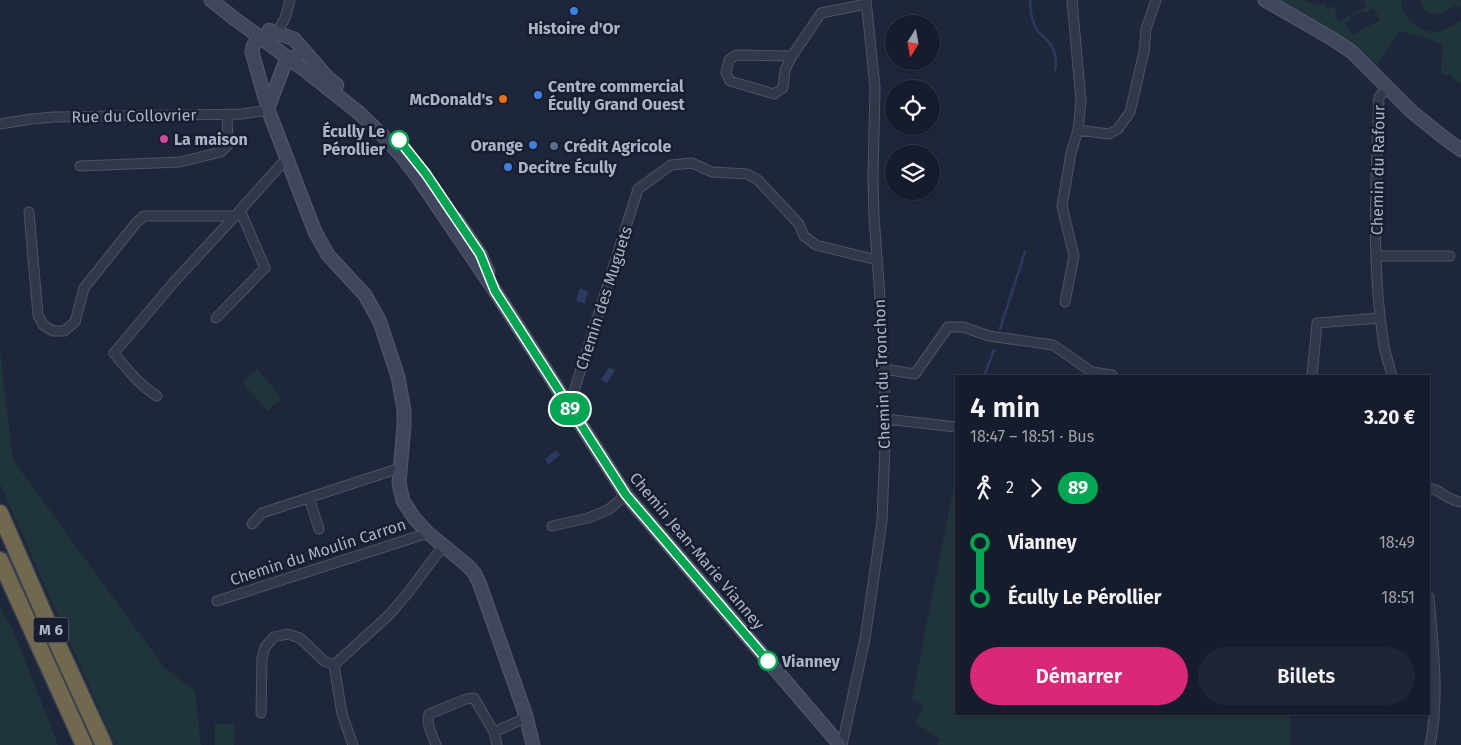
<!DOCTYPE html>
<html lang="fr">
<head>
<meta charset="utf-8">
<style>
  :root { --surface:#161c2c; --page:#1f2534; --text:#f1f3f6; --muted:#9ea1a9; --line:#353a48; --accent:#db2777 }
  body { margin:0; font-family:"Fira Sans",sans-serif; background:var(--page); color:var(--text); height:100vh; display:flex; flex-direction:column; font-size:19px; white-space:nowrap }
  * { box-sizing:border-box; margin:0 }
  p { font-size:16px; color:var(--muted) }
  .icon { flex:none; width:28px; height:28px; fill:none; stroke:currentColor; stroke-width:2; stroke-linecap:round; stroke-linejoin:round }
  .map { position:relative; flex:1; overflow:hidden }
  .panel { position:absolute; left:955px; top:375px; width:475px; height:340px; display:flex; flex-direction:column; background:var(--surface); border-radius:0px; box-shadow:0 1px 4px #0004,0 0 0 1px var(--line) }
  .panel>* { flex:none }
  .badge { padding:0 10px; border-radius:16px; font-size:18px; line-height:32px }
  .needle { width:32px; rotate:191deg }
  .tools { position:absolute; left:885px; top:15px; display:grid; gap:10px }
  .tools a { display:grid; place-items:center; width:55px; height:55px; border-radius:50%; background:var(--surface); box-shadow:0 1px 4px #0004,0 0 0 1px var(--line); font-size:25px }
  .map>.badge { position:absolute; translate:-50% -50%; box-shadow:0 0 0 2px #fff }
  .legs { display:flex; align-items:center; gap:8px; height:55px; padding:0 15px; font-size:16px }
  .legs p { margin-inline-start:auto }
  .summary { display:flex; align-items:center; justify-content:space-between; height:85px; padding:0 15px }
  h1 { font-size:28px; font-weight:600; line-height:38px }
  .cta { display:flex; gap:10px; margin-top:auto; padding:10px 15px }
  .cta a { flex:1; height:58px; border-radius:30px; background:var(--accent); color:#fff; font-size:20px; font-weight:600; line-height:58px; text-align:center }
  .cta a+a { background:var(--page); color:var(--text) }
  ul { padding:0 15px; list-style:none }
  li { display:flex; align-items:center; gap:18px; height:55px; font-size:19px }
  li i { display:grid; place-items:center; width:8px; height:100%; margin:0 6px; background:currentColor }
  li i::after { content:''; width:12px; height:12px; margin:-6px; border:4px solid; border-radius:50%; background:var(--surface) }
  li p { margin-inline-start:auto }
  li:first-child i { background:linear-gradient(#0000 50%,currentColor 0) }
  li:last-child i { background:linear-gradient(currentColor 50%,#0000 0) }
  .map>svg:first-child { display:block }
  .green { fill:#20343b; fill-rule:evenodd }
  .water { fill:#2c3a5f }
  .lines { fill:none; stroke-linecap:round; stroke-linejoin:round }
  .stream { stroke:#2c3a5f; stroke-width:2.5 }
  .street-casing { stroke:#4d5365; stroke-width:11 }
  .secondary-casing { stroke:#4d5365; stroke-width:15 }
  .highway-casing { stroke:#3a4052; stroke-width:19 }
  .street { stroke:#32384a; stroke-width:9 }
  .secondary { stroke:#40465e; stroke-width:12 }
  .highway { stroke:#71694e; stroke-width:16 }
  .line-1-casing { stroke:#fff; stroke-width:11 }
  .line-1 { stroke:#00a651; stroke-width:8 }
  .shop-dot { fill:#3f7fe0; stroke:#181e2f; stroke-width:2 }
  .food-dot { fill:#e8710a; stroke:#181e2f; stroke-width:2 }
  .hotel-dot { fill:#d1479c; stroke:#181e2f; stroke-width:2 }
  .stop-1-dot { fill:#fff; stroke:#00a651; stroke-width:2.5 }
  .service-dot { fill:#5c6f8a; stroke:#181e2f; stroke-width:2 }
  .labels { text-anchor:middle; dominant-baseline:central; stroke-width:5; stroke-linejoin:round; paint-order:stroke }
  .shield { fill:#181e2f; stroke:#808699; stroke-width:1 }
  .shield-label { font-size:15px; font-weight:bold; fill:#acb3c7 }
  .poi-label { font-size:16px; font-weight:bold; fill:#acb3c7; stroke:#181e2f; text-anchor:start }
  .street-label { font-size:16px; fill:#acb3c7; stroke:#181e2f }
  .stop-label { font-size:16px; font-weight:bold; fill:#acb3c7; stroke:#181e2f; text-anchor:end }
</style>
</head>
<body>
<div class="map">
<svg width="1461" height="745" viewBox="0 0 1461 745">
  <rect width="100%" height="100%" fill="#1e263a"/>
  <!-- green -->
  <path class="green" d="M1279,0H1304L1313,5L1324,3L1327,9L1333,6L1337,12L1335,13L1339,21L1366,7L1363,0H1401C1402,20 1423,37 1444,30C1450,28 1456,23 1461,20V84L1453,79V77L1448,74L1447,76L1441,73L1442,45L1432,40L1399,31L1376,67L1357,47ZM1374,8L1380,20L1352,35L1345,23L1351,20L1350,17L1363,11L1364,13Z
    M1419,0H1461V7L1458,8L1456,4C1452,7 1447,11 1442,13C1431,17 1422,9 1419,0Z
    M0,350L13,460L164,667L195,691L201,745H115L0,484Z
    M257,369L282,398L267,411L242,382Z
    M956,474V714H1290L1291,745H937L940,739L915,723L923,706L912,699Z
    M0,606L15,635L58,745H0Z
    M215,724H235L234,745H215Z"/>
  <!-- water -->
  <path class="water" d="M580,288L588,291L585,303L576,301Z
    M609,367L615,370L607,383L601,380Z
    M556,450L560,455L549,464L547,463L545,459Z"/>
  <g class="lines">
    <!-- stream -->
    <path class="stream" d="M1030,0C1030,10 1031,19 1036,28C1037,32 1041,34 1044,37C1054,47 1058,56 1055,70
      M1000,329L1025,252
      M984,376L994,350"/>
    <defs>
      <path id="street" d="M277,33L285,18L290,0
        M792,56L785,70L783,88L774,94L730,81L726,73L729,60L736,55L792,56L821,13L866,4
        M1387,88L1379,97C1376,177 1371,260 1383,339C1384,351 1389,364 1392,376
        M0,124L31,119L54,117L242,114L262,111L268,108
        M1078,130L1109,134L1118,129L1130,112L1144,52L1146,29L1156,0
        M80,166L180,162L221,152L228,145L227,114
        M29,212L38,315L43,325L53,331H64L75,322L84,288L136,223L144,216H235L287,158
        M1377,256H1450
        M1065,302L1074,256L1062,206L1071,153L1078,130L1081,101L1072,0
        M216,318L265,268L240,210
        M884,369L915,374L948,327H963L989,336L1053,345L1092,372L1112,375V376
        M1312,376L1317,323L1380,318
        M157,396C139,385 127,369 114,353L174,282L235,216
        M569,407L638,189L671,165L692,163L712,172L747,174L758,180L799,224L804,236L816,245L877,260
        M886,419L956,427
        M1429,488C1440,489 1446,500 1461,502
        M309,498L319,529
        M252,524L262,513L400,468
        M552,526L588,518L608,510L626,495
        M1429,597C1433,645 1440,697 1430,745
        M217,601L428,533
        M261,713L262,658L265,647L274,637L287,634L300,638L324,661L334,665
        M494,732L519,721L526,716
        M353,745L342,714L334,665L389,615L407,594L443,546
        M436,745C432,734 426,725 429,714L466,699L474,698L494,732L497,745
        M842,745L865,639L882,521L886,419L881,311L874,217L873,178L875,87L866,0"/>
      <path id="secondary" d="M211,0L235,19L306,71L358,112L382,135L400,154L419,179L495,291L626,495L840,745
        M1265,0L1331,38L1352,52L1412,112L1447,140L1461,150
        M269,30L294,39L327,77L337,85
        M277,33L266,38L260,37L253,46L252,52L269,112L315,232L328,255L365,295L380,322L398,377L404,410V426L399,483L403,501L415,519L428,533L468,566L475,574L480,585L526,716L533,745
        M268,108L285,63L297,56
        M456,219L480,254L488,272"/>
      <path id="highway" d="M0,513L48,623L104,745
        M0,560L84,745"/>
    </defs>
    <!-- street casing -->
    <use href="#street" class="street-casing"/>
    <!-- secondary casing -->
    <use href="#secondary" class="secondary-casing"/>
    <!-- highway casing -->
    <use href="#highway" class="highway-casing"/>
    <!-- street -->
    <use href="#street" class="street"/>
    <!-- secondary -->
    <use href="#secondary" class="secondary"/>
    <!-- highway -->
    <use href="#highway" class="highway"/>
  </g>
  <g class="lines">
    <defs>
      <path id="line-1" d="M399,140L426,174L480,254L495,291L626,495L768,661"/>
    </defs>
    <!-- line-1 casing -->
    <use href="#line-1" class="line-1-casing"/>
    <!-- line-1 -->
    <use href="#line-1" class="line-1"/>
  </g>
  <!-- markers -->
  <g class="shop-dot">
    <circle cx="574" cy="11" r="5"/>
    <circle cx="538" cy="95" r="5"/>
    <circle cx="533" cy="145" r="5"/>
    <circle cx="508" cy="167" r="5"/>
  </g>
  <circle class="food-dot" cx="503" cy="99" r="5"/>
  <circle class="hotel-dot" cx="164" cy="139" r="5"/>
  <g class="stop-1-dot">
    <circle cx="399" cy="140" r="9"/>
    <circle cx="768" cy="661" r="9"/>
  </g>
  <circle class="service-dot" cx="554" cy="146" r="5"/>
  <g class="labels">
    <!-- shield labels -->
    <rect class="shield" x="33.5" y="617.5" width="35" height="25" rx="4"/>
    <g class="shield-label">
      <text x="51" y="630">M 6</text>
    </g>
    <!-- poi labels -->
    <g class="poi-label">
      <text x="574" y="28" text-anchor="middle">Histoire d'Or</text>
      <text x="548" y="86">Centre commercial<tspan x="548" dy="18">Écully Grand Ouest</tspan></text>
      <text x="493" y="99" text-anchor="end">McDonald's</text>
      <text x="174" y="139">La maison</text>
      <text x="523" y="145" text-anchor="end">Orange</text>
      <text x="564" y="146">Crédit Agricole</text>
      <text x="518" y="167">Decitre Écully</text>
    </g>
    <!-- street labels -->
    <g class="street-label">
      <text transform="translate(134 116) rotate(-1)">Rue du Collovrier</text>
      <text transform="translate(1378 170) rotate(-89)">Chemin du Rafour</text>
      <text transform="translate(604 298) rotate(-72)">Chemin des Muguets</text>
      <text transform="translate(882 374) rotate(-92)">Chemin du Tronchon</text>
      <text transform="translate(697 551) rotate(50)">Chemin Jean-Marie Vianney</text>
      <text transform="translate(318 552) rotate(-18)">Chemin du Moulin Carron</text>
    </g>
    <!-- stop labels -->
    <g class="stop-label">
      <text x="385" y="131">Écully Le<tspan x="385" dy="18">Pérollier</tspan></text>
      <text x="782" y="661" text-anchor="start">Vianney</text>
    </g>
  </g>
</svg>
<div class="tools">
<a><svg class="needle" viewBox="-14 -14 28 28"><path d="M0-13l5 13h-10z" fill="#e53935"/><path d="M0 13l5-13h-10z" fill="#9ea1a9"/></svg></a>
<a><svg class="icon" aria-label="locate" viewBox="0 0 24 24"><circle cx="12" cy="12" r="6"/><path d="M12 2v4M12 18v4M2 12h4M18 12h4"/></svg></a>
<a><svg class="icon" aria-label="layers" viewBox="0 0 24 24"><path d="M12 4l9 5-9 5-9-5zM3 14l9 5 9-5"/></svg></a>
</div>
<b class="badge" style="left:570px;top:409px;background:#00a651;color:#fff">89</b>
<section class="panel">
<div class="summary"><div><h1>4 min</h1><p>18:47 – 18:51 · Bus</p></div><b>3.20 €</b></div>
<div class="legs"><svg class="icon" aria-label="walk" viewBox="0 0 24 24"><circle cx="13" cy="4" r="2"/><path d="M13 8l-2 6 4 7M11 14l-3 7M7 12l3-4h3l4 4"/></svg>2<svg class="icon" aria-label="forward" viewBox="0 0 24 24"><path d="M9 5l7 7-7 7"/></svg><b class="badge" style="background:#00a651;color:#fff">89</b></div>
<ul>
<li><i style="color:#00a651"></i><b>Vianney</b><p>18:49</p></li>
<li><i style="color:#00a651"></i><b>Écully Le Pérollier</b><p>18:51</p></li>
</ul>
<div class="cta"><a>Démarrer</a><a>Billets</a></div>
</section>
</div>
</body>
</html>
